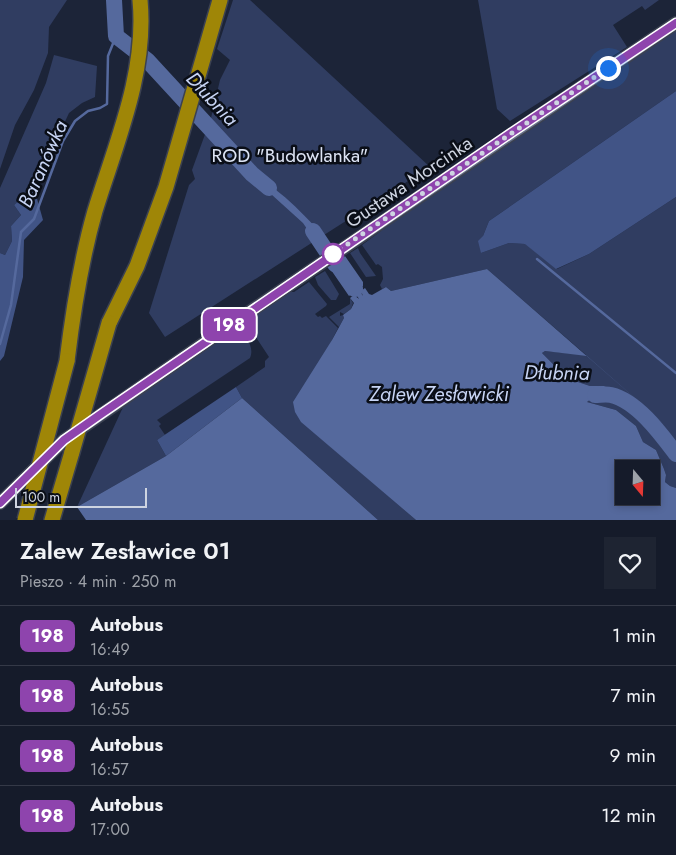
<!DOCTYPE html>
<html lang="pl">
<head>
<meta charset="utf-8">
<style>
  :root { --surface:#151b2a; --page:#1e2432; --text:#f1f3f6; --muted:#9da1a8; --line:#343947 }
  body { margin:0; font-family:Jost,sans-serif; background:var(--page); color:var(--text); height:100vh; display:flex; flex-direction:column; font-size:19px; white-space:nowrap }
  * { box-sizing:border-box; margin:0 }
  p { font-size:16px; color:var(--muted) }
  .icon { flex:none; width:28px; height:28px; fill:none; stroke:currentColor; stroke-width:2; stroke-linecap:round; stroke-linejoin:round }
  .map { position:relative; height:520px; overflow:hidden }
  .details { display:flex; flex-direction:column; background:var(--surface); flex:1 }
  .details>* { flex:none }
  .badge { padding:0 10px; border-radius:8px; font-size:18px; line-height:32px }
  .needle { width:32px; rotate:161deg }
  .buttons { position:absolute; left:615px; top:460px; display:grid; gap:10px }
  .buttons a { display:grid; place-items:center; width:45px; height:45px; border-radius:0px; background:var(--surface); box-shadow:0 2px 8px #0003,0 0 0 1px var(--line); font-size:25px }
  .scale { position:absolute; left:15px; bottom:12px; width:132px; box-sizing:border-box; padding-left:5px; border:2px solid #ced4e1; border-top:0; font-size:14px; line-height:18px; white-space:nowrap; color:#ced4e1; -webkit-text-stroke:4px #0a0e17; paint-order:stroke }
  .you { position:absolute; width:25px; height:25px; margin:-12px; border:4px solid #fff; border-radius:50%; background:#1a73e8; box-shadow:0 0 0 8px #1a73e833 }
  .map>.badge { position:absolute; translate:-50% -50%; box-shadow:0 0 0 2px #fff }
  .round { display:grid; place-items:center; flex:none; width:52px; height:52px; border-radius:0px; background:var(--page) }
  .head { display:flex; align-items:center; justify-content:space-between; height:85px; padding:0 20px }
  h1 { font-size:24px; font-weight:600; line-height:38px }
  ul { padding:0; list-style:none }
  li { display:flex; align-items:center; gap:15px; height:60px; padding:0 20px; border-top:1px solid var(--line) }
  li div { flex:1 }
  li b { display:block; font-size:19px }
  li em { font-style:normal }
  li .badge { min-width:55px; font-weight:700; text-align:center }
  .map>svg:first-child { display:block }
  .green { fill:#303d61 }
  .forest { fill:#415486 }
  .water { fill:#55699d; fill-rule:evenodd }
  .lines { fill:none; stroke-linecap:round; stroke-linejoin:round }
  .stream { stroke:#55699d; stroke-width:2.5 }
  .river { stroke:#55699d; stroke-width:16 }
  .minor-casing { stroke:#3b4151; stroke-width:14 }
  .highway-casing { stroke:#3b4151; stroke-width:18 }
  .minor { stroke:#68728a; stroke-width:11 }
  .highway { stroke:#9f8607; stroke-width:15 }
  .highway-bridge-casing { stroke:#3b4151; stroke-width:18; stroke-linecap:butt }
  .highway-bridge { stroke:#9f8607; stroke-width:15 }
  .line-casing { stroke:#fff; stroke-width:11 }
  .line { stroke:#8e44ad; stroke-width:8 }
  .walk { stroke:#ced4e1; stroke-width:5; stroke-dasharray:0 9 }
  .stop-dot { fill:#fff; stroke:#8e44ad; stroke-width:2.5 }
  .labels { text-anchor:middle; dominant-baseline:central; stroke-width:5; stroke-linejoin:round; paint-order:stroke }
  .park-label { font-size:19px; fill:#dde4f4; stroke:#0a0e17 }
  .street-label { font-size:19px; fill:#ced4e1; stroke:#0a0e17 }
  .water-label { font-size:20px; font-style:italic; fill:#c7d4f4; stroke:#0a0e17 }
</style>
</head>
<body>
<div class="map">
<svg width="676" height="520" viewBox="0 0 676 520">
  <rect width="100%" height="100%" fill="#1c2438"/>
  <!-- green -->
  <path class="green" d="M0,0H67L49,27L48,53L34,90L15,125L0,169Z
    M233,0H250L430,167L165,337L149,313L189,185L195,179L192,170L211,118L220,80L230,60L217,49Z
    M478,0H659L645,10L642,6L613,25L627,47L510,121L497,109Z
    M676,29V91L489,221L483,236L481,253L509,243L526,244L557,269L589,254L676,197V488L670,486L665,482L666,475L664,469L656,450L643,442L636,426L616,410L587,402L591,399H613L620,394L604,386H590L578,382L556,367L542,353L545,351L586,355L487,269L391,291L386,287L382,289L380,285L383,279L382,267L378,264L376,265L362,245L381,231L382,227Z
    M54,55L97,66L95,97L82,103L69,113L34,188L14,205L21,215L11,226L12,241L5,255L0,253V188L46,83Z
    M358,248L360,253L376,276L366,277L350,253Z
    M325,271L339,294L336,300H331L318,285L315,277Z
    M309,282L327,304L326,306L315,314L318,317L320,316L322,318L326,316L338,328L332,340L302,422L416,520H378L242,398L236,387L265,367V361L269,357L248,325L247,320L289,292H294Z
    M350,298L353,303L351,309L344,314L340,312V316L343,315L344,318L339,327L329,317L350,304Z
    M236,328H239C245,337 255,346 250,358L157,420L161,424L159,426L165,435L157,440L166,456L77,507L124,405Z"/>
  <!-- forest -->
  <path class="forest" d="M676,91V197L589,254L556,269L525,244L509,243L481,253L478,241L483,236L489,221Z
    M34,188L43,220L24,240L23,277L4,356L0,361V253L5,255L12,241L11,226L21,215L14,205Z
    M236,387L242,398L166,456L157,440Z"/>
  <!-- water -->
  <path class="water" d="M252,174C283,191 307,218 331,244L322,250L318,241L314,239L303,223L261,185Z
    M345,256L363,282V286L359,289L357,286L352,289L336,264L335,265L353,293L349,296L329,267Z
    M487,269L676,434L587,356L545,351L542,353L556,367L578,382L590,386H604L620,394L613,399H591L587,402L616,410L636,426L643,442L656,450L664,469L666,475L665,482L670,486L676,488V520H416L301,422L295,412L293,402L332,340L344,318L343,315L351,309L354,303L350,298L354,295L359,299L355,292L359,290L363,296L361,291L365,288L369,294L372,295L386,287L391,291ZM624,469H651V496H624Z
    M242,398L378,520H86L77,507L166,456Z"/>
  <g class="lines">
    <!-- stream -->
    <path class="stream" d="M537,259L676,373
      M0,344L11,305L21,232L34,219L63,141L75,121L88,111L100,108L107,104L108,56L116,36"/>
    <!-- river -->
    <path class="river" d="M114,0L116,36L147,60L252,174L269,188
      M313,231L335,264L338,263L355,289
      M595,395C600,395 606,394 611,395C637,401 661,434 676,454"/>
    <defs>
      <path id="minor" d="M0,503L64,440L76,432L239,319L676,23"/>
      <path id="highway" d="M109,323L137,266L166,187L220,0
        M67,361C73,311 81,260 95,211C116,143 147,73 140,0
        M52,520L72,452"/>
    </defs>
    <!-- minor casing -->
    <use href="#minor" class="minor-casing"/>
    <!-- highway casing -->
    <use href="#highway" class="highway-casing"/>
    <!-- minor -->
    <use href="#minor" class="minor"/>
    <!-- highway -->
    <use href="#highway" class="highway"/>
    <defs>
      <path id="highway-bridge" d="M72,452L109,323
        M25,520L67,361"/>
    </defs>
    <!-- highway-bridge casing -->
    <use href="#highway-bridge" class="highway-bridge-casing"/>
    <!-- highway-bridge -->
    <use href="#highway-bridge" class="highway-bridge"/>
  </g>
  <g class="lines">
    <defs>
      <path id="line" d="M0,503L64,440L101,414L511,133L676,23"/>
    </defs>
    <!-- line casing -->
    <use href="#line" class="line-casing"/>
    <!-- line -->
    <use href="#line" class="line"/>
    <!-- walk -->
    <path class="walk" d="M333,254L608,68"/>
  </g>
  <!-- markers -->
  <circle class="stop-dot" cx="333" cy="254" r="10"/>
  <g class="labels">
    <!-- park labels -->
    <g class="park-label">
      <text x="290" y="155">ROD "Budowlanka"</text>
    </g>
    <!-- street labels -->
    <g class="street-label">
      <text transform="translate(409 182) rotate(-34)">Gustawa Morcinka</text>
    </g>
    <!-- water labels -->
    <g class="water-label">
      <text transform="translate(212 99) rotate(47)">Dłubnia</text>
      <text transform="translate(43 164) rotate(-66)">Baranówka</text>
      <text transform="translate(557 373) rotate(1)">Dłubnia</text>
      <text x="439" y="394">Zalew Zesławicki</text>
    </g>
  </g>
</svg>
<div class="buttons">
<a><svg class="needle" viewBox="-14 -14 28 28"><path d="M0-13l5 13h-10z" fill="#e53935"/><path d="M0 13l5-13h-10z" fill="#9da1a8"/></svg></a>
</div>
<div class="scale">100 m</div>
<div class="you" style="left:608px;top:68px"></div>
<b class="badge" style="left:229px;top:325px;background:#8e44ad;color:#fff">198</b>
</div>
<section class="details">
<div class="head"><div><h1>Zalew Zesławice 01</h1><p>Pieszo · 4 min · 250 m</p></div><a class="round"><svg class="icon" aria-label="heart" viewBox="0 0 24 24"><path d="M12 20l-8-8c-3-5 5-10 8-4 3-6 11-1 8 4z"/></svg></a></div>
<ul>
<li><span class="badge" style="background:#8e44ad;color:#fff">198</span><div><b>Autobus</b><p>16:49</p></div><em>1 min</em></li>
<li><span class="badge" style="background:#8e44ad;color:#fff">198</span><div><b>Autobus</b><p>16:55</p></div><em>7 min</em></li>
<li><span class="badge" style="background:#8e44ad;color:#fff">198</span><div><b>Autobus</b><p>16:57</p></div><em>9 min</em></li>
<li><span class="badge" style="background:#8e44ad;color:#fff">198</span><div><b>Autobus</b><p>17:00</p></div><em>12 min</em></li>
</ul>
</section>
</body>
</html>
